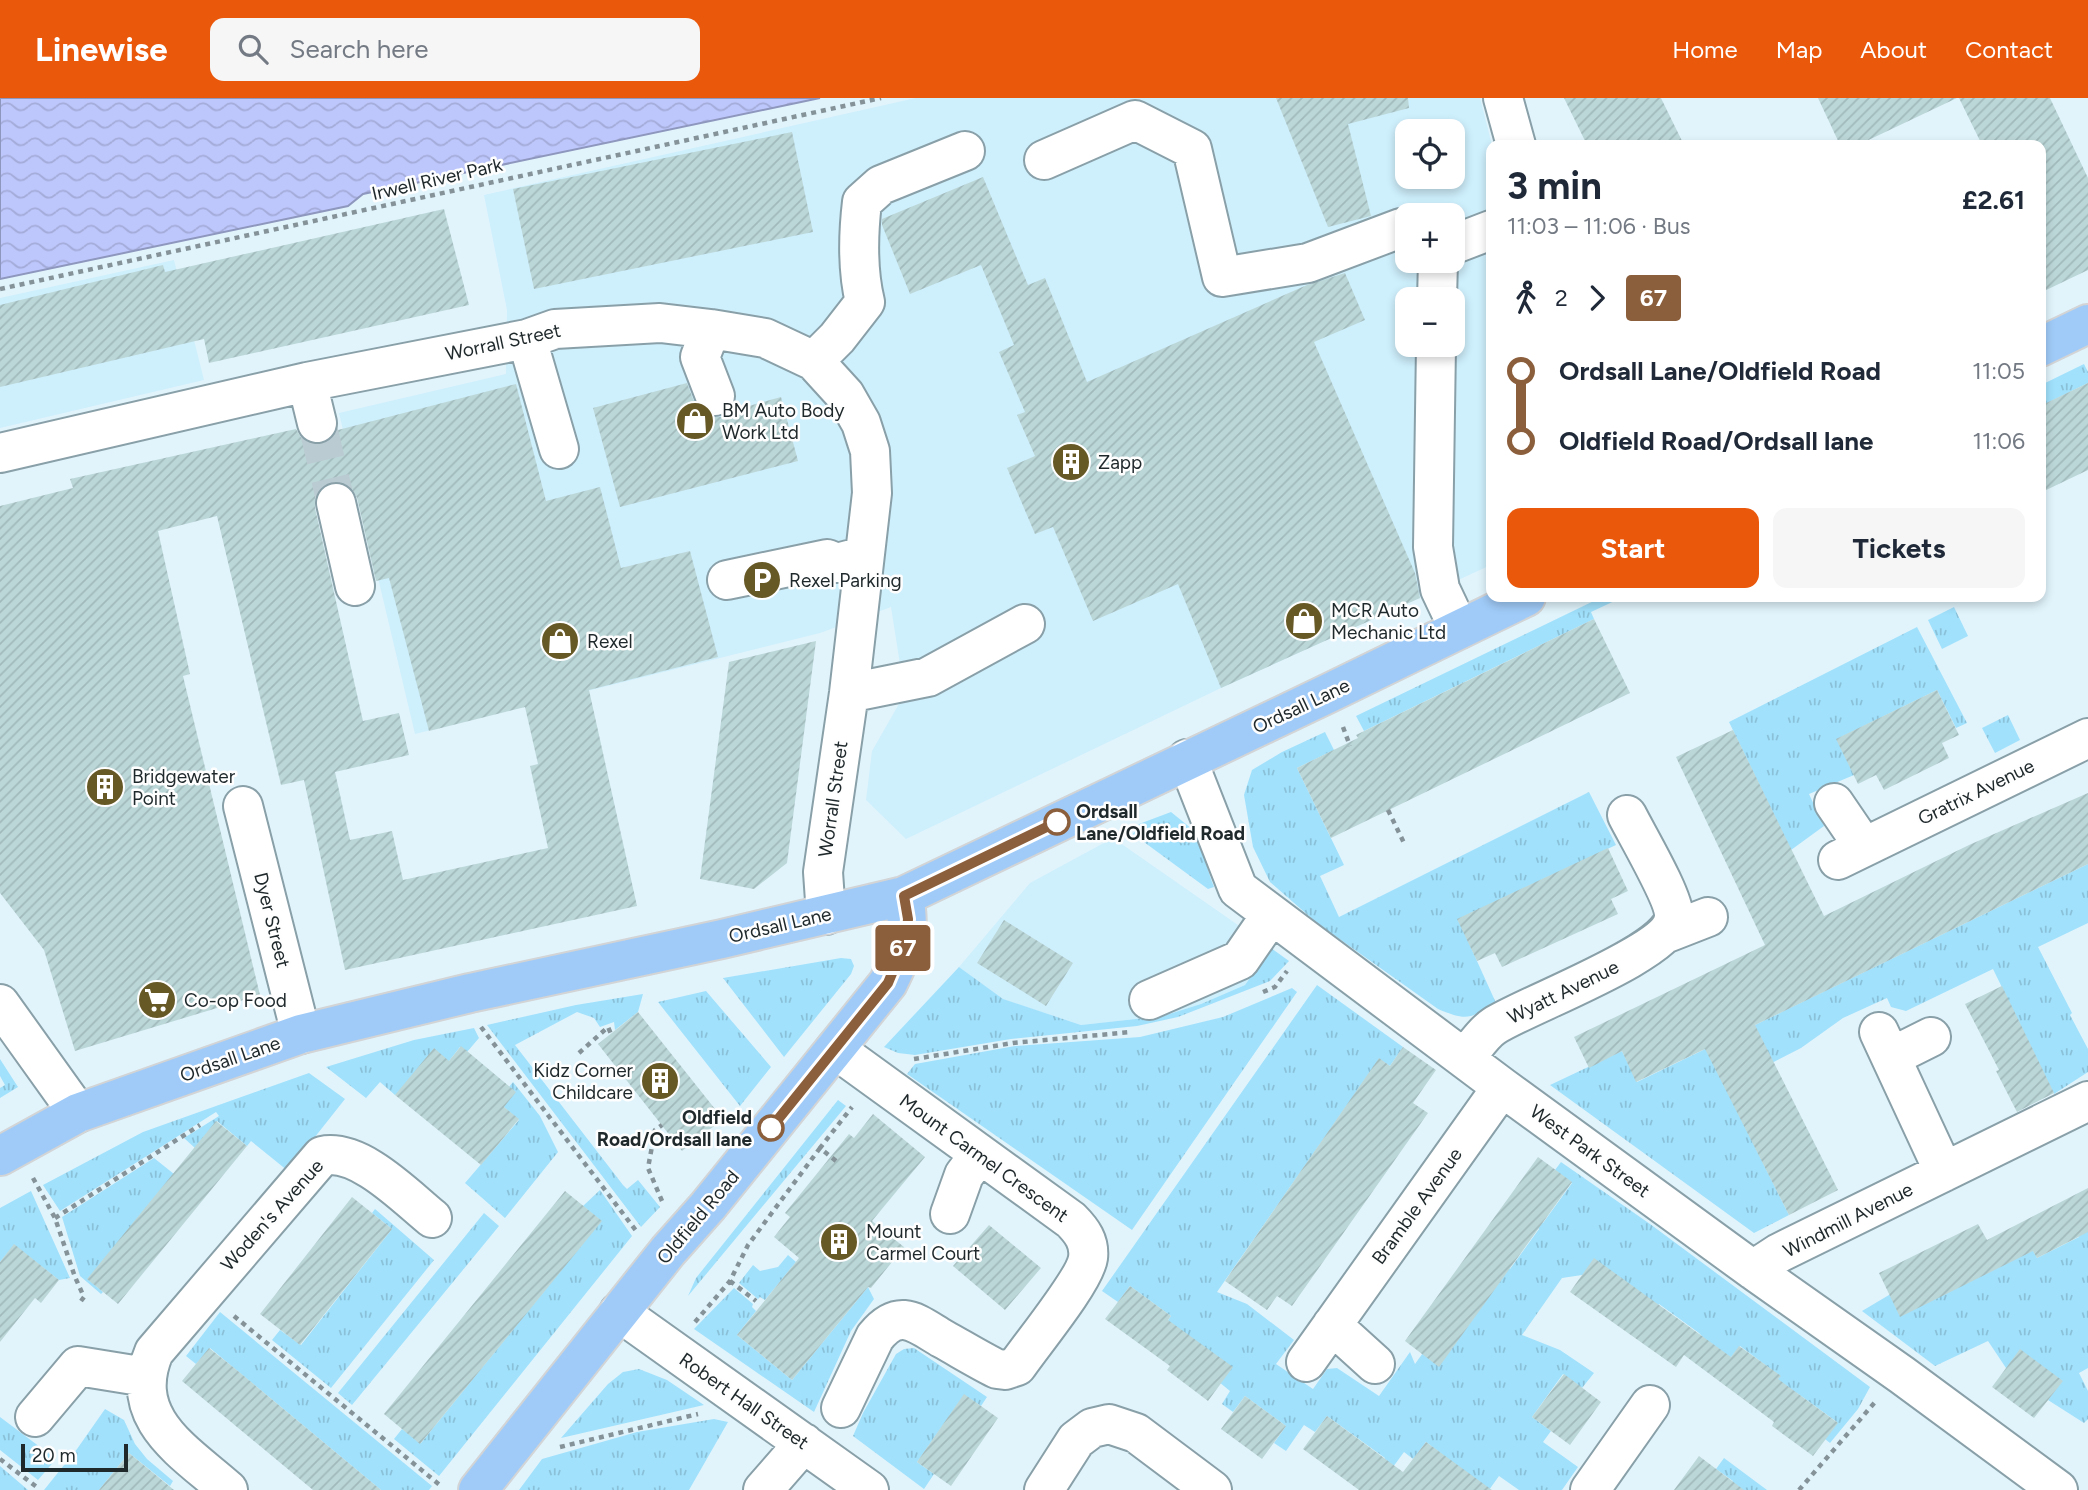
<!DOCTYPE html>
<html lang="en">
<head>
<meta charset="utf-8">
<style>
  :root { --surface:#fff; --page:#f6f6f7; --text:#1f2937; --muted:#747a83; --accent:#ea580c }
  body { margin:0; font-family:Figtree,sans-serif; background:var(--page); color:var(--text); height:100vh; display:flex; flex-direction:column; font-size:26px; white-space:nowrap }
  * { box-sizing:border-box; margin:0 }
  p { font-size:23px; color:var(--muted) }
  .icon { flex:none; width:38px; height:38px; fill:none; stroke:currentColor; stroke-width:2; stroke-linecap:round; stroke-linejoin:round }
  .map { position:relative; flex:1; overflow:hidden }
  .sheet { position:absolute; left:1486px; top:42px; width:560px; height:462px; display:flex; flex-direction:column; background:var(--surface); border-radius:14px; box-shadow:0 4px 10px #0003 }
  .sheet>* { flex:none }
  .badge { padding:0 14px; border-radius:5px; font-size:24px; line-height:46px }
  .fabs { position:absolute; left:1395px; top:21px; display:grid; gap:14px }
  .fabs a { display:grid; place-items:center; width:70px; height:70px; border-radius:14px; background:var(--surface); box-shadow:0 4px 10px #0003; font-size:35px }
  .scale { position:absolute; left:21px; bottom:18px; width:107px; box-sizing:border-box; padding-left:7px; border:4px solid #1f282b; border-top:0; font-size:19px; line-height:24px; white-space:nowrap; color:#1f282b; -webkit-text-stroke:5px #fefefe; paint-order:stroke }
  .map>.badge { position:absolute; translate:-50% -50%; box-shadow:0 0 0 4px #fff }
  .legs { display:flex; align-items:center; gap:10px; height:77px; padding:0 21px; font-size:23px }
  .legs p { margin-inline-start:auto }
  .headline { display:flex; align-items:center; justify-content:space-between; height:119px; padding:0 21px }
  h1 { font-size:38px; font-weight:700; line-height:52px }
  .primary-button { display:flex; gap:14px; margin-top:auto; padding:14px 21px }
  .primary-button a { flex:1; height:80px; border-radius:14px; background:var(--accent); color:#fff; font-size:28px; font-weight:700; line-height:80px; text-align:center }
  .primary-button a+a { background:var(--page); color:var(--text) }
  ul { padding:0 21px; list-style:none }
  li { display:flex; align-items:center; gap:24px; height:70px; font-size:26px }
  li i { display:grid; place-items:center; width:10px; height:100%; margin:0 9px; background:currentColor }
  li i::after { content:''; width:18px; height:18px; margin:-9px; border:5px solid; border-radius:50%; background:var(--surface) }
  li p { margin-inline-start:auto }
  li:first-child i { background:linear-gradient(#0000 50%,currentColor 0) }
  li:last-child i { background:linear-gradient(currentColor 50%,#0000 0) }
  header { display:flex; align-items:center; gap:42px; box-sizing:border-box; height:98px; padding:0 35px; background:var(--accent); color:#fff }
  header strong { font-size:33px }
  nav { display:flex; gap:38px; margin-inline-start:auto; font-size:24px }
  .search { width:490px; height:63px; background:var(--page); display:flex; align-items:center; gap:18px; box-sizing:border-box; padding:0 24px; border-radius:14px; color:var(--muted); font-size:26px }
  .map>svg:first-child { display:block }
  .built { fill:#ceeffc; fill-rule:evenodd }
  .grass { fill:url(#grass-tufts) }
  .water { fill:url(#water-waves); stroke:#8e97bd; stroke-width:2 }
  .building { fill:url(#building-hatch); fill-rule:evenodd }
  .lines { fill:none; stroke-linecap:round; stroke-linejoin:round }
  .minor-tunnel { stroke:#bacbd2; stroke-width:38; stroke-dasharray:38 19; stroke-linecap:butt }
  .minor-casing { stroke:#89a0a9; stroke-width:42 }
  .major-casing { stroke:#d2d4d5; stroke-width:42 }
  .path { stroke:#859399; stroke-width:4.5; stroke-dasharray:5 5; stroke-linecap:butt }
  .minor { stroke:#fff; stroke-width:38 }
  .major { stroke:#a0cbf8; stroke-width:38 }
  .line-1-casing { stroke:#fff; stroke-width:16 }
  .line-1 { stroke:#8b5e3c; stroke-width:10 }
  .stop-1-dot { fill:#fff; stroke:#8b5e3c; stroke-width:3.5 }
  .labels { text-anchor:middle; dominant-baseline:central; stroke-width:5; stroke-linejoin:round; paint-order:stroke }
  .street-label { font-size:19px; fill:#1f282b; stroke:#fefefe }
  .poi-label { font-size:19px; fill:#1f282b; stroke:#fefefe; text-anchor:start }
  .stop-label { font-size:19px; font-weight:bold; fill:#1f282b; stroke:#fefefe; text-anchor:start }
</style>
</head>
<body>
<header>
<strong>Linewise</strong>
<div class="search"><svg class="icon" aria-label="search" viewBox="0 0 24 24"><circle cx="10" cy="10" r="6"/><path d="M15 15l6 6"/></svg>Search here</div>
<nav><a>Home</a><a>Map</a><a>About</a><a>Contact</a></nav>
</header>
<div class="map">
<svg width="2088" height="1392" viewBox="0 0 2088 1392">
  <defs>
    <pattern id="grass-tufts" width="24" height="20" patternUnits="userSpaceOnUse" patternTransform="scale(1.75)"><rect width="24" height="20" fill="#a1e1fc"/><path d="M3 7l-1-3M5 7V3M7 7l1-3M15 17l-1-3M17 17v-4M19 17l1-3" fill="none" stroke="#8ac1d8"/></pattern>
    <pattern id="water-waves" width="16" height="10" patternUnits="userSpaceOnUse" patternTransform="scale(1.75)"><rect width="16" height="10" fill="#bec7fc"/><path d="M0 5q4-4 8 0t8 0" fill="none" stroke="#a3abd8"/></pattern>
    <pattern id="building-hatch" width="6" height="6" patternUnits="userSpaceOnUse" patternTransform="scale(1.75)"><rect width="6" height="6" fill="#bcd7d8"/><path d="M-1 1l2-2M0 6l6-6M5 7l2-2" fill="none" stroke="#a1b9ba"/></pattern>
  </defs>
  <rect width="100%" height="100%" fill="#e1f4fc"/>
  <!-- built -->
  <path class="built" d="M916,0H1480L1492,47L1491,467L1221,590L906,741L866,702L872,653L900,604V566L891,509L820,535L415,636L339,315L506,276L507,212L484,97ZM1407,33H1452V79H1407ZM1407,117H1452V163H1407ZM1407,201H1452V247H1407Z
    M174,162L204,282L0,330V200Z
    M1113,740L1271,850L1245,887L1201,906L1163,918L1081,927L1002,901L959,869L1030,785Z"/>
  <!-- grass -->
  <path class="grass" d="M2084,266L2088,274V285L2041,308V287Z
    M1602,499H1623L1591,514L1594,521L1364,633L1356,618Z
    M1954,509L1968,538L1942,551L1928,522Z
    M1917,529L1967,625L1956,630L1937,592L1837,641L1854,677L1809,696L1824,728L1791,752L1729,624Z
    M2008,617L2020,642L1995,655L1982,630Z
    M1325,634L1334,652L1297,670L1344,767L1320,778L1339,819L1589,694L1616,747L1458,821L1496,905C1469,920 1469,924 1438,911L1317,825L1270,784L1253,749L1244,697L1252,672L1282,654Z
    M1171,714L1192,731L1196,728C1203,749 1206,769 1214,789L1208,791L1133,736L1139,726Z
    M2088,766V825L2038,849L2072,915L2070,917L2088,951V974L2054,996L1993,871L1906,913L1891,909L1887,900L1843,920L1801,950L1725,989L1789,1117L1754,1135L1550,987L1622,953L1637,984Z
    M1271,850L1289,863L1270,883L1178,919L1137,928L1011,941L915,957L898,955L884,949L959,869L1003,901L1081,927L1163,918L1201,906L1245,887Z
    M841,860L851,861L854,868L851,876L784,959L723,880Z
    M1317,887L1403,949L1390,968L1379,961L1217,1194L1247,1206L1294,1242L1276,1266L1313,1291L1327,1271L1337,1270L1379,1298L1410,1254L1415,1266L1492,1159L1510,1171L1539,1131L1526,1112L1543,1125L1572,1085L1555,1072L1561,1064L1650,1126L1870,1289L1858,1311L1830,1345L1825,1341L1837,1324L1797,1295H1769L1780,1278L1740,1248L1727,1264L1699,1235L1659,1206L1646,1222L1582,1177L1562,1180L1522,1237L1560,1252L1594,1275L1582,1290L1563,1276L1532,1319L1551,1333L1543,1344L1578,1369L1562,1392H1519L1499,1378L1489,1392L1426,1344L1413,1361L1404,1354L1382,1384L1385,1360L1327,1318L1315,1334L1304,1327L1286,1353L1274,1345L1286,1328L1245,1298L1233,1314L1222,1306L1230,1293L1159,1235L1171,1218L1130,1188L1118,1204L1102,1193Z
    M1292,890L1297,894L1132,1132L907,976L915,966L1015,948L1140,939L1223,919Z
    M706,893L771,969L740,1008L658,904Z
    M643,896L638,914L615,932L614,924L600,929L594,920L577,914L515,947L623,1087L627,1091L638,1082L660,1109L641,1129L487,927L576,907Z
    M474,930L479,940L467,954L460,949L449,963L395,997L380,984L366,1000L326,969L414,942Z
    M0,961L18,989L0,1000V990L5,987L0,978Z
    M309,975L345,1001L288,1073L251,1043L247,1048L217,1023L195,1050L184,1040L219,1018L216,1014L60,1113L43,1087L143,1034Z
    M513,984L540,1018L558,1054L505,1120L465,1085L519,1022L504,1009L509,989Z
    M838,1002L846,1008L688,1198L696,1180Z
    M154,1060L174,1076L88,1181L103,1194L101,1196L80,1178L62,1119Z
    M600,1092L632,1138L439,1378L394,1341L402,1331L421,1345L601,1123L583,1108Z
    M31,1093L70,1180L59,1182L14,1147L0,1164V1110Z
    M375,1111L434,1162L331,1290L272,1242L280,1232L301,1247L392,1131L372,1115Z
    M484,1115L499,1128L352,1307L338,1295Z
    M2070,1121L2088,1133V1270L2079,1275L2088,1293V1321L2084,1325L2048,1302L2062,1283L2006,1270L1988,1243L1935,1268L1862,1213L1889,1197L2028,1143L2037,1160L2079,1139Z
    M788,1157L796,1164L765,1202L760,1199L758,1201L739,1185L753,1167L760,1173L778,1169Z
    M868,1189L874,1201L851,1233L814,1314L694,1231L734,1190L753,1206L752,1209L756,1213L737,1237L792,1282Z
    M220,1214L432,1388L429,1392H381L210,1250L196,1266L186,1258Z
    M914,1250L987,1299L981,1308L964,1297L917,1364L934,1376L924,1391L853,1338L863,1315L896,1256L904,1251Z
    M639,1271L667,1282L704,1307L561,1340L608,1286L623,1274Z
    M105,1311L124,1322L135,1346L147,1361L173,1383L170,1388L129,1355L99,1392H44L77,1351Z
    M0,1319L56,1361L38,1382L0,1352Z
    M714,1321L728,1324L689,1392H519L542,1361L637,1334Z
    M1724,1360L1767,1392H1726L1733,1383L1716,1371Z
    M0,1368L28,1392H0Z"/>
  <!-- water -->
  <path class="water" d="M0,0H820L363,96L348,108L0,181Z"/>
  <!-- building -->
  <path class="building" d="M1276,0H1408L1409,10L1348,26L1371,118L1328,129Z
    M1564,0H1661L1684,47H1587Z
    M1818,0H1957L1858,47H1840Z
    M1959,0H2050L2088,80V172L2040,195V47H1982Z
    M792,34L813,134L534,191L513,91Z
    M983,79L1028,187L1045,180L1087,284L1307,187L1345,175L1365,222L1314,244L1415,475L1420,500L1221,590L1178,486L1093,523L1053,429L1035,436L1007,370L1035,358L1017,317L1025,314L999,254L1014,247L981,167L910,196L882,127V121Z
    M444,111L469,207L209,265L204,241L0,289V207L163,167L165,174Z
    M687,285L695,306L706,319H722L731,313L781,299L798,363L620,409L593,310Z
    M2088,285V372L2040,395V308Z
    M516,286L546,403L600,389L621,470L690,453L718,559L589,592L637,808L345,872L304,682L281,687L217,418L158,433L190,576L183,578L260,897L75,953L44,852L0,795V408L73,390L70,381L296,331L302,341L312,346H322L332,341L338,332ZM332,384H343L352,391L357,400L376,483L389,480L429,633L525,609L538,666L530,668L548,750L403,782L392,733L350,742L335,674L409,657L399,615L363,623L315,410V399L321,389Z
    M1594,521L1630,595L1331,740L1297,670L1358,640L1356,637Z
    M816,543L787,765L754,791L700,781L729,564Z
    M1937,592L1959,637L1942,645L1949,660L1884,692L1876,677L1858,686L1836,641Z
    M1733,632L1824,818L1969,747L2088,695V766L1755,927L1838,1092L1789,1117L1705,951L1636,984L1622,953L1589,970L1574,939L1765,847L1676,659Z
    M1608,750L1628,793L1611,801L1618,816L1502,869L1495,855L1477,863L1457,821Z
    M1004,822L1073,865L1046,908L977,865Z
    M2002,888L2054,995L2017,1014L1996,973L1999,972L1965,906Z
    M638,914L723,1021L682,1053L598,946Z
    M461,948L516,994L504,1009L519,1021L481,1067L395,997L434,950L449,963Z
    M1403,949L1436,972L1413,1005L1428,1015L1292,1208L1277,1198L1267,1212L1225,1183L1379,960L1390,968Z
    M873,1016L925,1059L872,1123L904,1149L871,1190L868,1189L792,1282L737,1237L799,1160L774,1139L790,1119L785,1115L849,1036L854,1040Z
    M216,1023L247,1048L118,1206L87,1181Z
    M1538,1059L1572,1084L1439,1269L1405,1243Z
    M2088,1090V1134L2037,1160L2033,1153L1900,1219L1879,1175L1978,1126L1987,1142Z
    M565,1093L602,1123L420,1346L384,1316Z
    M352,1099L392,1131L300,1247L260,1216Z
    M989,1127L1041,1170L1005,1212L953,1168Z
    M14,1146L59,1182L41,1205L35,1200L0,1244V1164Z
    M1594,1160L1731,1259L1739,1248L1781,1278L1778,1281L1838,1325L1813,1358L1772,1328L1774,1324L1684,1257L1676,1269L1570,1194Z
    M1130,1188L1171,1218L1168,1222L1233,1269L1208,1303L1167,1272L1170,1268L1105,1221Z
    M209,1250L233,1269L381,1392H313L237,1329L182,1283Z
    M2020,1251L2063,1283L2034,1320L1992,1289Z
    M1564,1276L1601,1304L1570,1347L1532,1319Z
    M964,1296L998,1320L951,1388L917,1364Z
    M1245,1298L1286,1328L1262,1361L1221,1331Z
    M1327,1318L1403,1374L1426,1344L1492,1392H1359L1303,1351Z
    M129,1355L174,1392H99Z
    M1699,1358L1744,1392H1674Z"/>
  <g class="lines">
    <!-- minor-tunnel -->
    <path class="minor-tunnel" d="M317,325L336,405"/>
    <defs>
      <path id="minor" d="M1503,0L1516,47
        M1044,62L1135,22L1192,51L1222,179L1308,165L1401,130L1407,133
        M1452,147L1491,132
        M1437,201L1438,163
        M711,231L700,259L715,298
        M527,241L559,351
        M1436,247L1433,449L1440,491L1459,531
        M814,263L837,240L865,204C857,171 858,138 862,104L881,87L965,53
        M307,284L317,325
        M0,355L307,284L527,241L555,231L660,225L711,231L765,240L814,263L845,297L861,325L870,353L872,395L849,595L823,774L826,817
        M336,405L355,488
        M727,482L827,461L837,465L864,458
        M849,595L928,579L1025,526
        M1187,661L1238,791L1502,989L1753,1172L1902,1277L2058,1392
        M1834,705L1864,749
        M243,708L301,936
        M1838,762L2088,640
        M1667,835L1708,819
        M1149,902L1240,862L1271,817
        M0,906L78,1015
        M1879,934L1944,1074
        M835,951L1071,1122C1082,1133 1090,1144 1088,1160C1085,1182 1032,1246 1017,1268L1005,1272L997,1271C979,1262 961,1251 943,1241C917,1226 900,1208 875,1239L841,1310
        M1891,959L1931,939
        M1465,960C1474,950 1483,935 1494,928C1526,907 1671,855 1674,819C1675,801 1637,737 1627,717
        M950,1116L964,1077L979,1057
        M1753,1172L1779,1155L2088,1003
        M619,1214L869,1392
        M1332,1227L1375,1266
        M1306,1264L1502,989
        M35,1319L78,1268L146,1279
        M228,1392C184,1353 126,1321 154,1254L322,1058C359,1050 405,1098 432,1120
        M763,1392L804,1345
        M1044,1392L1076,1342L1092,1330L1109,1326L1136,1335L1212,1392
        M1590,1392L1650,1307"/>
      <path id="major" d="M2040,249L2088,226
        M0,1058L78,1015L301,936L470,895L722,841L904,798L1329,595L1526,499
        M478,1392L668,1153L708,1108L888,885C905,851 911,835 904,798"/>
    </defs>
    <!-- minor casing -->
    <use href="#minor" class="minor-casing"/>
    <!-- major casing -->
    <use href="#major" class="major-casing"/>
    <!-- path -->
    <path class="path" d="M0,191L881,0
      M1343,629L1350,648
      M1388,712L1405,747
      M1263,894L1275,889L1287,873
      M481,929L637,1134
      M579,955L608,929L611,936
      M914,961L1013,945L1131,934
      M836,1063L820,1050L852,1009
      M33,1080L55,1120L75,1179L84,1199L81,1203
      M662,1103L648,1070L655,1032L662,1027
      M55,1120L200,1027
      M730,1183L756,1203
      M234,1218L441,1388
      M695,1224L730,1183L748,1147L820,1050
      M560,1349L698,1316
      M0,1361L38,1390
      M1799,1392L1876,1303"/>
    <!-- minor -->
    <use href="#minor" class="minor"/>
    <!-- major -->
    <use href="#major" class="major"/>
  </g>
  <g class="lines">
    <defs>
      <path id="line-1" d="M771,1030L888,885L906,842L908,821L904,798L1057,724"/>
    </defs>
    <!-- line-1 casing -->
    <use href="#line-1" class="line-1-casing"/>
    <!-- line-1 -->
    <use href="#line-1" class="line-1"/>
  </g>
  <!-- icons -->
  <defs>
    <symbol id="shop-disc" viewBox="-11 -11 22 22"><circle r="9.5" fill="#675926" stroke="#fefefe"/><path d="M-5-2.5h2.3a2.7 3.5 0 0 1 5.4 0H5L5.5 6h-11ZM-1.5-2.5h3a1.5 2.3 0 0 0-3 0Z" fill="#fff"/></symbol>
    <symbol id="building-disc" viewBox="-11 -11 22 22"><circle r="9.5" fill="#675926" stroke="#fefefe"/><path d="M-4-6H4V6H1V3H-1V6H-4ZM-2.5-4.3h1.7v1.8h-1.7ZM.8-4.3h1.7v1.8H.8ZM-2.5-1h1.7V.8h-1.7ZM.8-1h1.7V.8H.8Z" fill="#fff"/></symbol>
    <symbol id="parking-disc" viewBox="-11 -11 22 22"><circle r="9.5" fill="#675926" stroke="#fefefe"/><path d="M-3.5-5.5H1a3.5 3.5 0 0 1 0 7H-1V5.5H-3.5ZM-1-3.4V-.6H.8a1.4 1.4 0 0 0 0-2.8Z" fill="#fff"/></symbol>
    <symbol id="supermarket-disc" viewBox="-11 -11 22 22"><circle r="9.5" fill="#675926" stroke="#fefefe"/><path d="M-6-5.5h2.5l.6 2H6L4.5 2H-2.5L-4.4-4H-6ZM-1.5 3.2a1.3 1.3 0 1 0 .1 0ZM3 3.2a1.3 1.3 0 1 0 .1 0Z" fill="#fff"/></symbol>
  </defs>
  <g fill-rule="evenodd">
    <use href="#shop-disc" x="673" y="301" width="44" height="44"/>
    <use href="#building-disc" x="1049" y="342" width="44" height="44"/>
    <use href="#parking-disc" x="740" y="460" width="44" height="44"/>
    <use href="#shop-disc" x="1282" y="501" width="44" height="44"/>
    <use href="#shop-disc" x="538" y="521" width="44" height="44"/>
    <use href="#building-disc" x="83" y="667" width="44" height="44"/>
    <use href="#supermarket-disc" x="135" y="880" width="44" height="44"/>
    <use href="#building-disc" x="638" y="961" width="44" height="44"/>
    <use href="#building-disc" x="817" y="1122" width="44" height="44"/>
  </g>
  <!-- markers -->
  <g class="stop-1-dot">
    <circle cx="1057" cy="724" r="12"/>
    <circle cx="771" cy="1030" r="12"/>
  </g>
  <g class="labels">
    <!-- street labels -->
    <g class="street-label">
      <text transform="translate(437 81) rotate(-13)">Irwell River Park</text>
      <text transform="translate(503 244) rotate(-12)">Worrall Street</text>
      <text transform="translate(1301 608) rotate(-25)">Ordsall Lane</text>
      <text transform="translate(1976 694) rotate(-26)">Gratrix Avenue</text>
      <text transform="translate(833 701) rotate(-82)">Worrall Street</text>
      <text transform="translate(272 822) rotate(76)">Dyer Street</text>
      <text transform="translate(780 827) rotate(-13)">Ordsall Lane</text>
      <text transform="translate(1563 894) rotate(-26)">Wyatt Avenue</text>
      <text transform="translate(230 961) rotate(-19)">Ordsall Lane</text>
      <text transform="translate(1590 1053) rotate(36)">West Park Street</text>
      <text transform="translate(984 1060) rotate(36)">Mount Carmel Crescent</text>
      <text transform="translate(1417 1108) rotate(-54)">Bramble Avenue</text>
      <text transform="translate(272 1117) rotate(-48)">Woden's Avenue</text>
      <text transform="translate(698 1119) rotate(-50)">Oldfield Road</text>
      <text transform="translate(1848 1122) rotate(-27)">Windmill Avenue</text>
      <text transform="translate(744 1303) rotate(35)">Robert Hall Street</text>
    </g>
    <!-- poi labels -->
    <g class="poi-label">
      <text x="722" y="312">BM Auto Body<tspan x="722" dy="22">Work Ltd</tspan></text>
      <text x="1098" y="364">Zapp</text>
      <text x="789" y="482">Rexel Parking</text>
      <text x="1331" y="512">MCR Auto<tspan x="1331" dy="22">Mechanic Ltd</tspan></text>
      <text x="587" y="543">Rexel</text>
      <text x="132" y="678">Bridgewater<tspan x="132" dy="22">Point</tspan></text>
      <text x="184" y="902">Co-op Food</text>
      <text x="633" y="972" text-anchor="end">Kidz Corner<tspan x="633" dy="22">Childcare</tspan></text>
      <text x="866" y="1133">Mount<tspan x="866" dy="22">Carmel Court</tspan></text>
    </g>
    <!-- stop labels -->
    <g class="stop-label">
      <text x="1076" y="713">Ordsall<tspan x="1076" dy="22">Lane/Oldfield Road</tspan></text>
      <text x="752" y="1019" text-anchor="end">Oldfield<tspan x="752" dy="22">Road/Ordsall lane</tspan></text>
    </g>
  </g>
</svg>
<div class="fabs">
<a><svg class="icon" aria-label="locate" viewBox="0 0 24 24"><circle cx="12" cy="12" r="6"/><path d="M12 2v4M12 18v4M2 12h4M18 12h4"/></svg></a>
<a>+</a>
<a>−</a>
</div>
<div class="scale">20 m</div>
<b class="badge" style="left:903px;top:850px;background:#8b5e3c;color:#fff">67</b>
<section class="sheet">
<div class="headline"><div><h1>3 min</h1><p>11:03 – 11:06 · Bus</p></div><b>£2.61</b></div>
<div class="legs"><svg class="icon" aria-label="walk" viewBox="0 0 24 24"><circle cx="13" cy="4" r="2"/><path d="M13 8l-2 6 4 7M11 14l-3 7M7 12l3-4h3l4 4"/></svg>2<svg class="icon" aria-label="forward" viewBox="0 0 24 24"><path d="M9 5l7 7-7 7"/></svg><b class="badge" style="background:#8b5e3c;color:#fff">67</b></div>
<ul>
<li><i style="color:#8b5e3c"></i><b>Ordsall Lane/Oldfield Road</b><p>11:05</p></li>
<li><i style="color:#8b5e3c"></i><b>Oldfield Road/Ordsall lane</b><p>11:06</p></li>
</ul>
<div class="primary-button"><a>Start</a><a>Tickets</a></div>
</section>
</div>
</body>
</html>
